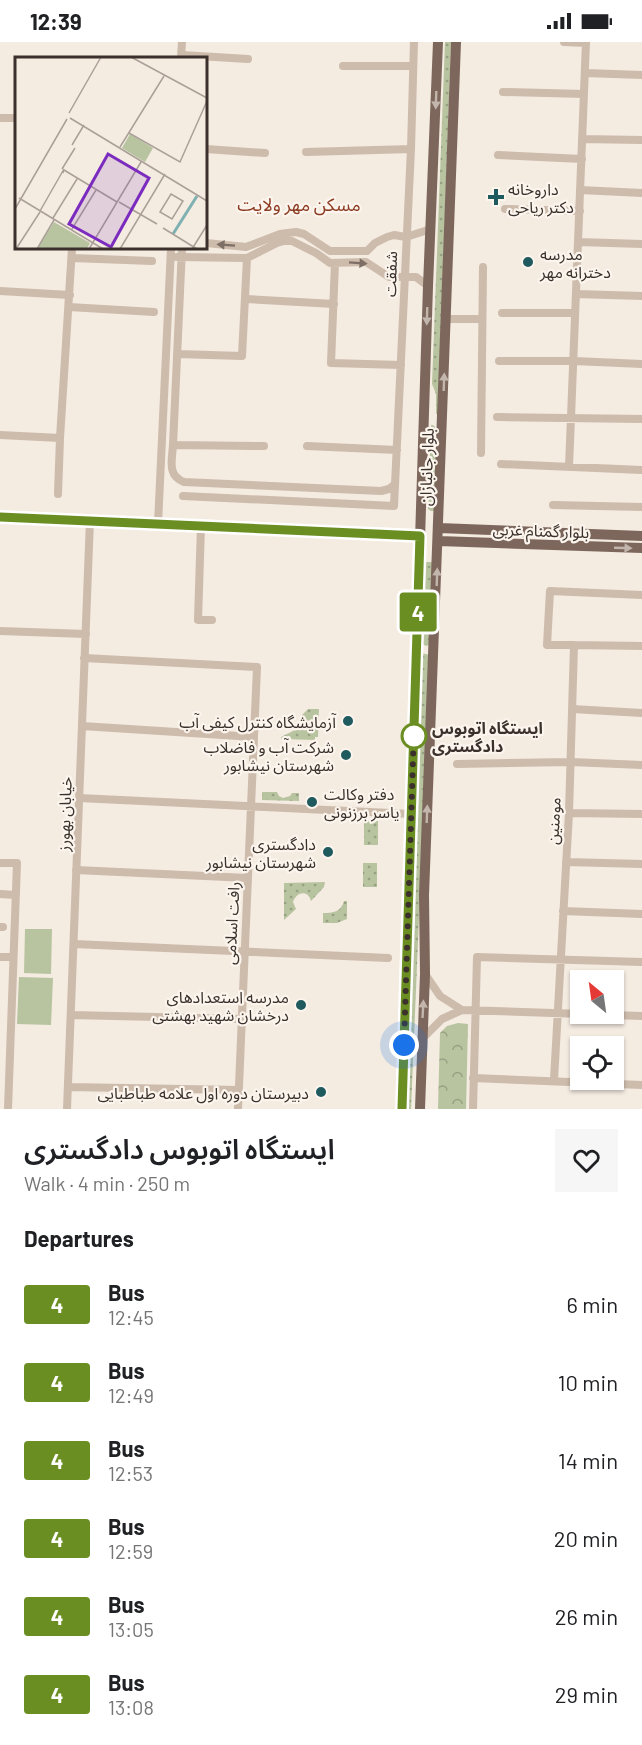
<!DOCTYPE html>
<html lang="en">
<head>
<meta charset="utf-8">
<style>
  :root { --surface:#fff; --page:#f6f6f6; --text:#202124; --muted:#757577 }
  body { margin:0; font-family:Barlow,"Noto Sans Arabic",sans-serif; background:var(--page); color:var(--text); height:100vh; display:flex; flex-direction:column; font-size:22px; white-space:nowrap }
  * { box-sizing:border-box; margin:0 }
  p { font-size:20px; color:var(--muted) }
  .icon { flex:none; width:33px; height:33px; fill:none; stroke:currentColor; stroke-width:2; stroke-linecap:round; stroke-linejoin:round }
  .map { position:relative; height:1067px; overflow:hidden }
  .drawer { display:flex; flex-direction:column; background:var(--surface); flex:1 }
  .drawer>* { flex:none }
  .badge { padding:0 12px; border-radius:4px; font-size:21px; line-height:39px }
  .needle { width:39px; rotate:331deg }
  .buttons { position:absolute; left:570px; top:928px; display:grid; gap:12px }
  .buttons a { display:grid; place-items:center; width:54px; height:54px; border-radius:0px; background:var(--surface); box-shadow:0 2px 4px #0004; font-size:30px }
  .you { position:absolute; width:30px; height:30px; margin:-15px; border:4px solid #fff; border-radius:50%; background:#1a73e8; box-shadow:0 0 0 9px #1a73e833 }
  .map>.badge { position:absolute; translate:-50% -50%; box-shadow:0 0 0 3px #fff }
  h2 { padding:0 24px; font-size:22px; line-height:54px }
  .round { display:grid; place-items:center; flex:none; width:63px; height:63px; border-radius:0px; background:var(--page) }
  .head { display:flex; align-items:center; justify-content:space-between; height:102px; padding:0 24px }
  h1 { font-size:28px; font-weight:600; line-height:45px }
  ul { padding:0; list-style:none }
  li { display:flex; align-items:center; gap:18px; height:78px; padding:0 24px }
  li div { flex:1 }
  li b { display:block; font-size:22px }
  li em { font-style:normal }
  li .badge { min-width:66px; font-weight:700; text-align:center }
  .status { display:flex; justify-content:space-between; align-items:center; height:42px; padding:0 30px; background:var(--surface); direction:ltr }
  .status svg { height:16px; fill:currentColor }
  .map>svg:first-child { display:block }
  .grass { fill:url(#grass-dots) }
  .forest { fill:url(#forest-crowns) }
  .pitch { fill:#b8c4a0 }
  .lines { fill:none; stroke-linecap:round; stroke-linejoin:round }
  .minor { stroke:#cdbbac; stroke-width:8 }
  .major { stroke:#7d675c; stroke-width:10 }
  .oneway { fill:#c2b5ac }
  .oneway2 { fill:#7d6f65 }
  .line-casing { stroke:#fff; stroke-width:14 }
  .line { stroke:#6b8e23; stroke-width:9 }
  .walk { stroke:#3b302b; stroke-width:6; stroke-dasharray:0 10.8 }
  .poi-dot { fill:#1f5a5e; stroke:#fbf5ee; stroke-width:2 }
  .stop-dot { fill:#fff; stroke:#6b8e23; stroke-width:3 }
  .labels { text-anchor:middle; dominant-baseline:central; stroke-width:4.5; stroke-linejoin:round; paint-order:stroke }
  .poi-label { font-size:16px; fill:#3b302b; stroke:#fbf5ee; text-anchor:end }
  .street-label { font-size:16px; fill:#3b302b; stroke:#fbf5ee }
  .stop-label { font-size:16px; font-weight:bold; fill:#3b302b; stroke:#fbf5ee; text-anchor:start }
  .neighbourhood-label { font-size:18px; fill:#8c3b22; stroke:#fbf5ee }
  .inset-river { fill:none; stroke:#7fb0b2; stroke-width:3 }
  .inset-road { fill:none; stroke:#aaa098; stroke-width:1.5 }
  .view { fill:#7b2cbf; fill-opacity:0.15; stroke:#7b2cbf; stroke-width:3 }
  .inset-edge { fill:none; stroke:#3b302b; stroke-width:3 }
</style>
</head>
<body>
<div class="status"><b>12:39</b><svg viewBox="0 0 49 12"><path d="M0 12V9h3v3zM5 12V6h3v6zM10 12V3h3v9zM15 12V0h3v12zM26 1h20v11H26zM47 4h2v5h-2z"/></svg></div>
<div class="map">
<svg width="642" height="1067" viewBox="0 0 642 1067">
  <defs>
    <pattern id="grass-dots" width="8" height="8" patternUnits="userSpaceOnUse" patternTransform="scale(1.5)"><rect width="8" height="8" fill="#b8c4a0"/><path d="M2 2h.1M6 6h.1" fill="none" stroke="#97a083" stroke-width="1.8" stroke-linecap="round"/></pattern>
    <pattern id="forest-crowns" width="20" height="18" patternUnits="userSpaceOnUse" patternTransform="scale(1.5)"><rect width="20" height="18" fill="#b8c4a0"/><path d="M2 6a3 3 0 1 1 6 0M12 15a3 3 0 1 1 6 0" fill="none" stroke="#97a083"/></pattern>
  </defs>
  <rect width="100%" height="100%" fill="#f4ebe1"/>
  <!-- grass -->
  <path class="grass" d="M445,0H451L438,372H436V352L432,342Z
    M431,383H433L435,385L434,404L437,414L434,469H431L428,467Z
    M425,520H433L429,603L426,604L423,602Z
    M421,611L430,613L411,1067H406Z
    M308,667H319L318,695H315V698L281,697V695L301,685L302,673Z
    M262,750H277L279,754L283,756L290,754L292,751H299V759L262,758Z
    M364,779H378V803H364Z
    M363,821H377V845H363Z
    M325,840L324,845L311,859C308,847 296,850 293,860L296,867L284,878V841Z
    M344,859H347V877L337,881H323V871C333,871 341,870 344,859Z"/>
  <!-- forest -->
  <path class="forest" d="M458,981L468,982L466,1067H438L440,991L447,984Z"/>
  <!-- pitch -->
  <path class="pitch" d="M25,887H52L51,932L24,931Z
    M19,935L53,936L51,983L17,982Z"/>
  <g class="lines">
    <!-- minor -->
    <path class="minor" d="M564,0L586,1
      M182,13L248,17
      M181,16L182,0
      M343,24H413
      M585,31L642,33
      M503,50L584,52
      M0,76H16
      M582,97L642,98
      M206,107L265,111
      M306,110L411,107
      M498,113L582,117
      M580,148L642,151
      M505,167L580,169
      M578,200L642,202
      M206,201L246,205L280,192L296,190L304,192L330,209H367L375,201L387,195L394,193L406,195L431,187
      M182,206L173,403C172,419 167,433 184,440L381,449L389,447L395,442
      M177,215L247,216L277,201L284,199H292L316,211L330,221L366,220L389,235H416L428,244
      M72,216L152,219
      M335,221L331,321L401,323
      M0,249L70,253
      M576,252L642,254
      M245,257L334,262
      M69,265L154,270
      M502,271H575
      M446,277H482
      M177,312L242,314L247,216
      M499,319H574L642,322
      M497,375L642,377
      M0,393L60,396
      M173,403L264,404
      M307,404L397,408
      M481,411L483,225
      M501,422L642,428
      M569,425L586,0
      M58,452L60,396L72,206
      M183,454L394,464L411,107L414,0
      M553,463L642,465
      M158,482L171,206
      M201,484L198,578H212
      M0,589L86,592
      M574,603L642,604
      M84,616L257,625L238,1067
      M572,667L642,671
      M82,684L254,695
      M457,722L571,720L642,723
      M79,756L411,772
      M569,771L642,772
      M566,820L642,822
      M0,821H17L8,1067
      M76,828L248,836
      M0,852L16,853
      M563,869L642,872
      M0,885H3
      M74,902L388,916
      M0,915H13
      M462,968L642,974
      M71,973L242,977
      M422,997L442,977L462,968L440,954L425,932
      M473,1036L642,1043
      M554,1038L569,771L574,603H547L550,549L642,553
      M68,1045L239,1048
      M67,1067L90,478
      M473,1067L477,915L642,920"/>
    <!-- major -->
    <path class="major" d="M0,475L420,494
      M439,486L642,494
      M439,499L642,506
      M402,1067L428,244L438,0
      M420,1067L425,932L424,853L456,0"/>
  </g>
  <!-- one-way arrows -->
  <defs><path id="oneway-solid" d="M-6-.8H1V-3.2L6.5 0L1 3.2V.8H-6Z" transform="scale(1.5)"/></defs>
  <g class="oneway">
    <use href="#oneway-solid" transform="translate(436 58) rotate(92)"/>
    <use href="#oneway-solid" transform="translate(427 274) rotate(92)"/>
    <use href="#oneway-solid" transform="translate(444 340) rotate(-88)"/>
    <use href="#oneway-solid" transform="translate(623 506) rotate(2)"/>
    <use href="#oneway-solid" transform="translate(437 535) rotate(-88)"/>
    <use href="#oneway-solid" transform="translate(427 772) rotate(-88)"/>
    <use href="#oneway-solid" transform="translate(423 967) rotate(-87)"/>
  </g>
  <g class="oneway2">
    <use href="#oneway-solid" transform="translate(226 203) rotate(-176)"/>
    <use href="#oneway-solid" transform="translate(358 221) rotate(4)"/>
  </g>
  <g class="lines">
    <defs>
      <path id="line" d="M0,475L420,494L402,1067"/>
    </defs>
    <!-- line casing -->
    <use href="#line" class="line-casing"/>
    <!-- line -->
    <use href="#line" class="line"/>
    <!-- walk -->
    <path class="walk" d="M404,1003L414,686V694"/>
  </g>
  <!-- markers -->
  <g class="poi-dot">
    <path d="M493 146h6v6h6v6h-6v6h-6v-6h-6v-6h6z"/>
    <circle cx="528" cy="220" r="6"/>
    <circle cx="348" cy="679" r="6"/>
    <circle cx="346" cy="713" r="6"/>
    <circle cx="312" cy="760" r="6"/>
    <circle cx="328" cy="810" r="6"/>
    <circle cx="301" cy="963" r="6"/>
    <circle cx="321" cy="1050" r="6"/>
  </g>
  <circle class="stop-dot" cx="414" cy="694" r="12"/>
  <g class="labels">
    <!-- poi labels -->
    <g class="poi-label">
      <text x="508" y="146" text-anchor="start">داروخانه<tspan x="508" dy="18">دکتر ریاحی</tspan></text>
      <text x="540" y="211" text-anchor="start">مدرسه<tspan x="540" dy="18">دخترانه مهر</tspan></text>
      <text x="336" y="679">آزمایشگاه کنترل کیفی آب</text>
      <text x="334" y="704">شرکت آب و فاضلاب<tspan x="334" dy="18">شهرستان نیشابور</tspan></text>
      <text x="324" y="751" text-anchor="start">دفتر وکالت<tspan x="324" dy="18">یاسر برزنونی</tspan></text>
      <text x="316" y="801">دادگستری<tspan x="316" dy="18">شهرستان نیشابور</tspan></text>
      <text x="289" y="954">مدرسه استعدادهای<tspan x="289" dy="18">درخشان شهید بهشتی</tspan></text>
      <text x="309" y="1050">دبیرستان دوره اول علامه طباطبایی</text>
    </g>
    <!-- street labels -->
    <g class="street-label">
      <text transform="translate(390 232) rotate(-88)">شفقت</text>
      <text transform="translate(426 425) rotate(-88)">بلوار جانبازان</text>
      <text transform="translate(541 488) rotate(2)">بلوار گمنام غربی</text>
      <text transform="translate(64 772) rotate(-88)">خیابان بهورز</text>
      <text transform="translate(553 779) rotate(-87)">مومنین</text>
      <text transform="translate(231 881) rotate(-87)">رافت اسلامی</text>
    </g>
    <!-- stop labels -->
    <g class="stop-label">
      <text x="432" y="685">ایستگاه اتوبوس<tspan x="432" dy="18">دادگستری</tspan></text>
    </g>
    <!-- neighbourhood labels -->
    <g class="neighbourhood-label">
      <text x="299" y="162">مسکن مهر ولایت</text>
    </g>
  </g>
  <!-- overview -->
  <g transform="translate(15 15)">
    <rect width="192" height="192" fill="#f4ebe1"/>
    <path d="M115,77L138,91L130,105L107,91Z" fill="#b8c4a0"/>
    <path d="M39,165L75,186L72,192H22Z" fill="#b8c4a0"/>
    <path class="inset-river" d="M158,177L182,139"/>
    <path class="inset-road" d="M116,0L192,41M54,56L86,0M55,61L192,144M114,76L165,105L192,44M57,88L69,68M105,90L149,19M47,112L60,91M49,113L102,145M156,137L168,144L157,162L145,155ZM4,141L88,192M104,145L142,167M0,152L52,62M25,154L49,112L48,116M38,161L62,122M148,171L182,192M57,172L81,133M1,192L25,155M22,192L39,163M74,192L126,105M105,192L150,117M177,192L192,168"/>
    <path class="view" d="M93,97L134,121L96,190L54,167Z"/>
    <rect width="192" height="192" class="inset-edge"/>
  </g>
</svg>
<div class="buttons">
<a><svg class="needle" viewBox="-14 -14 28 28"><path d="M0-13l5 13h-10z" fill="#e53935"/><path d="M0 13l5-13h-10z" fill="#757577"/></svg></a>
<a><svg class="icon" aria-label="locate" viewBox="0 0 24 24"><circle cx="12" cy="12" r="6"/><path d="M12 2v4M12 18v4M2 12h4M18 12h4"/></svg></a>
</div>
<div class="you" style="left:404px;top:1003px"></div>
<b class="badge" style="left:418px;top:570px;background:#6b8e23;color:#fff">4</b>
</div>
<section class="drawer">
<div class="head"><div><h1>ایستگاه اتوبوس دادگستری</h1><p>Walk · 4 min · 250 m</p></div><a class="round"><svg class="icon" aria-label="heart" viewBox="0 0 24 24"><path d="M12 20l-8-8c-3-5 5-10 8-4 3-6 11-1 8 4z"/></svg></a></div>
<h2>Departures</h2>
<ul>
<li><span class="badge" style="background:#6b8e23;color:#fff">4</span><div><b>Bus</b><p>12:45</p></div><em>6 min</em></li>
<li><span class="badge" style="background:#6b8e23;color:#fff">4</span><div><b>Bus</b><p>12:49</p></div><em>10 min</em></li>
<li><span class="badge" style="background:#6b8e23;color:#fff">4</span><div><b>Bus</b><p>12:53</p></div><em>14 min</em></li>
<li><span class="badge" style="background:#6b8e23;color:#fff">4</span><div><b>Bus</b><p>12:59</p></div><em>20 min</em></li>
<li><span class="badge" style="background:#6b8e23;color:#fff">4</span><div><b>Bus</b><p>13:05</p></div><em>26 min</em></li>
<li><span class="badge" style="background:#6b8e23;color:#fff">4</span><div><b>Bus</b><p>13:08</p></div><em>29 min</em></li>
</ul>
</section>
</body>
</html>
